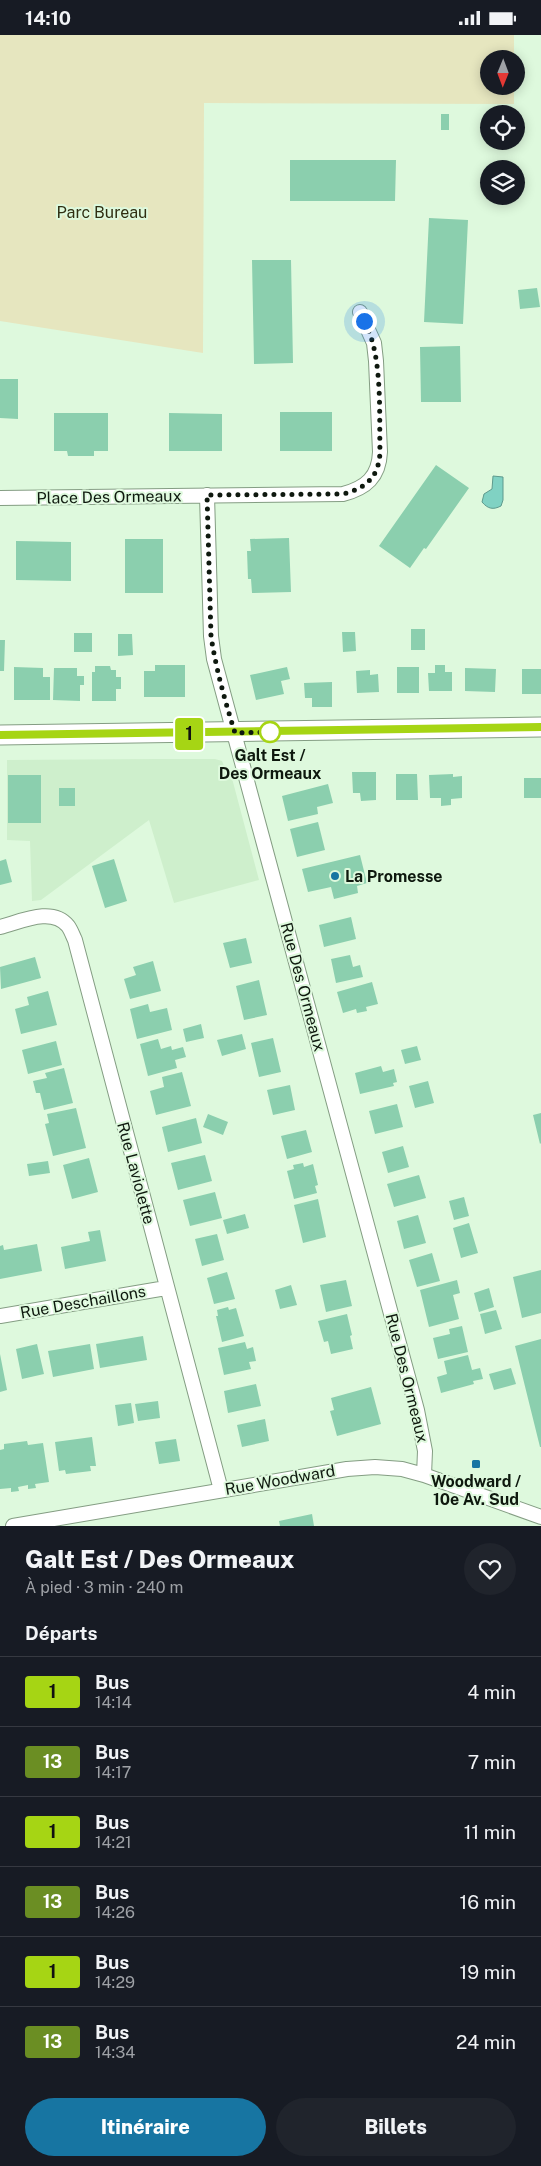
<!DOCTYPE html>
<html lang="fr">
<head>
<meta charset="utf-8">
<style>
  :root { --surface:#171b24; --page:#20242c; --text:#f1f3f6; --muted:#9ea1a6; --line:#363941; --accent:#1775a2 }
  body { margin:0; font-family:"Public Sans",sans-serif; background:var(--page); color:var(--text); height:100vh; display:flex; flex-direction:column; font-size:19px; white-space:nowrap }
  * { box-sizing:border-box; margin:0 }
  p { font-size:16px; color:var(--muted) }
  .icon { flex:none; width:28px; height:28px; fill:none; stroke:currentColor; stroke-width:2; stroke-linecap:round; stroke-linejoin:round }
  .map { position:relative; height:1491px; overflow:hidden }
  .panel { display:flex; flex-direction:column; background:var(--surface); flex:1 }
  .panel>* { flex:none }
  .badge { padding:0 10px; border-radius:4px; font-size:18px; line-height:32px }
  .needle { width:32px; rotate:181deg }
  .fabs { position:absolute; left:480px; top:15px; display:grid; gap:10px }
  .fabs a { display:grid; place-items:center; width:45px; height:45px; border-radius:50%; background:var(--surface); box-shadow:0 2px 12px #0003; font-size:25px }
  .you { position:absolute; width:25px; height:25px; margin:-12px; border:4px solid #fff; border-radius:50%; background:#1a73e8; box-shadow:0 0 0 8px #1a73e833 }
  .map>.badge { position:absolute; translate:-50% -50%; box-shadow:0 0 0 2px #fff }
  h2 { padding:0 25px; font-size:19px; line-height:45px }
  .round { display:grid; place-items:center; flex:none; width:52px; height:52px; border-radius:26px; background:var(--page) }
  .head { display:flex; align-items:center; justify-content:space-between; height:85px; padding:0 25px }
  h1 { font-size:24px; font-weight:800; line-height:38px }
  .primary-button { display:flex; gap:10px; margin-top:auto; padding:10px 25px }
  .primary-button a { flex:1; height:58px; border-radius:30px; background:var(--accent); color:#fff; font-size:20px; font-weight:800; line-height:58px; text-align:center }
  .primary-button a+a { background:var(--page); color:var(--text) }
  ul { padding:0; list-style:none }
  li { display:flex; align-items:center; gap:15px; height:70px; padding:0 25px; border-top:1px solid var(--line) }
  li div { flex:1 }
  li b { display:block; font-size:19px }
  li em { font-style:normal }
  li .badge { min-width:55px; font-weight:700; text-align:center }
  .status { display:flex; justify-content:space-between; align-items:center; height:35px; padding:0 25px; background:var(--surface); direction:ltr }
  .status svg { height:14px; fill:currentColor }
  .map>svg:first-child { display:block }
  .built { fill:#ceefcc }
  .green { fill:#e6e6bf }
  .water { fill:#80d2c3; stroke:#5e9a8d }
  .building { fill:#8bcfae }
  .lines { fill:none; stroke-linecap:round; stroke-linejoin:round }
  .street-casing { stroke:#849d83; stroke-width:16 }
  .secondary-casing { stroke:#849d83; stroke-width:21 }
  .street { stroke:#fff; stroke-width:14 }
  .secondary { stroke:#fff; stroke-width:19 }
  .line-casing { stroke:#fff; stroke-width:11 }
  .line { stroke:#a6d514; stroke-width:8 }
  .walk { stroke:#0e180e; stroke-width:5; stroke-dasharray:0 9 }
  .stop-dot { fill:#fff; stroke:#a6d514; stroke-width:2.5 }
  .poi-dot { fill:#1775a2; stroke:#def9dd; stroke-width:2 }
  .labels { text-anchor:middle; dominant-baseline:central; stroke-width:4; stroke-linejoin:round; paint-order:stroke }
  .park-label { font-size:16px; fill:#2f2e11; stroke:#def9dd }
  .street-label { font-size:16px; fill:#0e180e; stroke:#def9dd }
  .stop-label { font-size:16px; font-weight:bold; fill:#0e180e; stroke:#def9dd }
  .poi-label { font-size:16px; font-weight:bold; fill:#0e180e; stroke:#def9dd; text-anchor:start }
</style>
</head>
<body>
<div class="status"><b>14:10</b><svg viewBox="0 0 49 12"><path d="M0 12V9h3v3zM5 12V6h3v6zM10 12V3h3v9zM15 12V0h3v12zM26 1h20v11H26zM47 4h2v5h-2z"/></svg></div>
<div class="map">
<svg width="541" height="1491" viewBox="0 0 541 1491">
  <rect width="100%" height="100%" fill="#def9dd"/>
  <!-- built -->
  <path class="built" d="M158,724H215L222,726L225,733L229,732L259,845L174,868L149,785L41,865L32,866L30,806L7,805V725Z"/>
  <!-- green -->
  <path class="green" d="M0,0H514V24H489V51H514V69L204,68L203,318L0,286Z"/>
  <!-- water -->
  <path class="water" d="M493,441L503,442V465L501,471C493,475 488,474 482,467L484,459L492,454Z"/>
  <!-- building -->
  <path class="building" d="M441,79H449V95H441Z
    M290,125H396L395,166H290Z
    M429,183L468,185L463,289L424,287Z
    M252,225H291L293,328L254,329Z
    M537,253L540,272L520,274L518,255Z
    M460,311L461,367H421L420,312Z
    M0,344H18V384L0,383Z
    M280,377H332V416H280Z
    M54,378H108V416H94V421H68L67,416H54Z
    M169,378L222,379V416H169Z
    M436,430L469,453L426,514L424,513L410,533L379,511Z
    M289,503L291,557L252,558L251,544H248L247,516H251L250,504Z
    M125,504H163V558H125Z
    M16,506L71,507V546L16,545Z
    M411,594H425V615H411Z
    M342,597H355L356,616L343,617Z
    M74,598H92V617H74Z
    M118,599H132L133,620L118,621Z
    M0,605H5L4,636H0Z
    M155,630H185V662H144V636H155Z
    M435,630H445V637H452V656H429L428,638H435Z
    M95,631H110L111,635H116V642H121V654H116V666H92V637H95Z
    M14,632L43,633V642H50V665H14Z
    M287,632L290,644L281,646L284,659L256,665L250,640Z
    M397,632H419V658H397Z
    M54,633H77V641H84V650H80V666L53,665Z
    M465,633L496,634L495,657L465,656Z
    M522,634H541V659H522Z
    M370,635V640L378,639L379,657L357,658L356,636Z
    M332,647V672H312V663H305L304,648Z
    M352,737H376V765L361,766L360,758H353Z
    M396,739H417L418,765H396Z
    M453,739V742L462,741V763L451,764V770L441,771V763H430L429,740Z
    M8,740H41V788H8Z
    M524,743H541V763H524Z
    M328,749L333,768L317,772L318,779L288,786L282,761Z
    M59,753H75V771H59Z
    M318,787L325,815L297,822L290,794Z
    M360,820L367,848L357,851L358,858L334,864L331,852L308,857L302,834Z
    M6,824L12,847L0,850V826Z
    M114,824L127,866L105,873L92,831Z
    M351,882L356,904L324,912L319,890Z
    M246,903L252,928L230,933L223,908Z
    M350,920L353,932L360,930L363,942L336,948L331,924Z
    M35,922L41,943L1,954L0,932Z
    M153,926L161,956L130,964L124,944L136,940L133,932Z
    M259,945L267,980L244,985L236,951Z
    M372,947L378,969L366,972L367,976L357,978L356,974L343,978L337,957Z
    M48,956L57,990L21,999L15,974L29,970L27,962Z
    M148,969L150,977L167,973L172,995L137,1004L130,974Z
    M201,989L204,1003L186,1007L183,994Z
    M242,999L246,1014L222,1021L217,1005Z
    M273,1003L281,1037L259,1042L251,1008Z
    M158,1004L161,1014L171,1011L172,1015L183,1012L186,1022L175,1025L177,1033L148,1041L140,1009Z
    M56,1006L62,1030L28,1039L22,1015Z
    M417,1011L421,1025L405,1029L401,1015Z
    M381,1031L383,1037L394,1034L397,1047L393,1048L394,1051L360,1059L355,1038Z
    M64,1033L73,1068L44,1075L40,1058H36L33,1046L47,1043L45,1038Z
    M182,1037L191,1071L156,1080L150,1056L164,1052L162,1042Z
    M428,1046L434,1068L415,1073L409,1051Z
    M290,1050L295,1075L273,1080L267,1055Z
    M397,1069L403,1092L375,1099L369,1076Z
    M76,1073L86,1113L53,1121L45,1089L49,1088L47,1079Z
    M541,1078V1108L540,1109L533,1080Z
    M208,1079L228,1087L223,1100L203,1092Z
    M196,1083L202,1108L168,1117L162,1092Z
    M306,1095L312,1117L287,1124L281,1101Z
    M403,1111L409,1132L388,1138L382,1117Z
    M205,1120L212,1146L178,1155L171,1128Z
    M89,1123L98,1157L72,1164L63,1130Z
    M48,1126L50,1138L29,1141L27,1129Z
    M303,1128L304,1132L313,1129L318,1150L315,1151L317,1158L294,1164L287,1136L294,1134L293,1130Z
    M419,1140L426,1163L394,1172L387,1149Z
    M215,1157L222,1183L190,1191L183,1165Z
    M464,1162L469,1181L454,1185L449,1166Z
    M318,1164L326,1202L303,1208L294,1170Z
    M245,1179L249,1193L227,1199L223,1185Z
    M418,1180L426,1208L404,1214L397,1186Z
    M469,1188L478,1218L461,1223L453,1193Z
    M100,1195L106,1226L65,1234L61,1212L90,1206L88,1197Z
    M217,1199L224,1225L202,1231L195,1204Z
    M37,1209L42,1236L0,1244V1211L3,1210L4,1215Z
    M432,1218L440,1246L417,1252L409,1225Z
    M541,1235V1278L522,1283L513,1242Z
    M227,1237L235,1264L214,1269L207,1243Z
    M346,1245L352,1271L326,1277L320,1250Z
    M457,1245L460,1258L453,1260L459,1284L429,1292L420,1255Z
    M291,1250L297,1270L280,1274L275,1255Z
    M489,1253L494,1272L479,1277L474,1258Z
    M228,1272L229,1275L236,1273L244,1301L222,1307L216,1281H218L217,1275Z
    M496,1275L502,1294L485,1299L480,1279Z
    M347,1279L352,1300L350,1301L353,1314L331,1319L328,1306L324,1307L318,1286Z
    M462,1291L468,1317L438,1324L433,1303L450,1299L449,1294Z
    M143,1301L147,1325L100,1333L96,1309Z
    M541,1304V1412H540L515,1311Z
    M245,1307L247,1314L253,1312L256,1326L249,1327L251,1334L224,1340L218,1313Z
    M37,1309L44,1339L22,1344L16,1314Z
    M90,1309L94,1334L53,1342L48,1316Z
    M0,1319L7,1355L0,1357Z
    M468,1320L472,1335L480,1333L483,1344L473,1346L474,1349L441,1358L437,1342L447,1339L444,1326Z
    M511,1333L516,1349L494,1355L489,1339Z
    M256,1349L261,1371L228,1378L224,1356Z
    M371,1352L381,1389L337,1401L330,1376L334,1375L331,1363Z
    M158,1366L160,1383L138,1386L135,1369Z
    M131,1368L134,1388L118,1391L115,1370Z
    M265,1384L269,1406L242,1412L237,1390Z
    M92,1402L96,1431H90L91,1436L66,1439L65,1435L59,1436L55,1407Z
    M176,1404L180,1426L159,1429L155,1407Z
    M27,1406L28,1410L43,1408L49,1447L35,1449L36,1453L28,1454V1450L18,1452L19,1456L11,1457V1453L0,1454V1415L4,1414V1409Z
    M312,1479L314,1491H280L279,1486Z"/>
  <g class="lines">
    <defs>
      <path id="street" d="M207,460L211,601L214,624L417,1375L425,1416L424,1440
        M0,463L343,459C366,453 379,442 380,417L376,326L374,308L360,277
        M0,892C20,887 52,871 68,891C71,895 73,901 75,905L221,1455
        M0,1281L166,1253
        M13,1491L347,1434L375,1432L402,1434L424,1440L541,1482"/>
      <path id="secondary" d="M0,700L541,692"/>
    </defs>
    <!-- street casing -->
    <use href="#street" class="street-casing"/>
    <!-- secondary casing -->
    <use href="#secondary" class="secondary-casing"/>
    <!-- street -->
    <use href="#street" class="street"/>
    <!-- secondary -->
    <use href="#secondary" class="secondary"/>
  </g>
  <g class="lines">
    <defs>
      <path id="line" d="M0,700L541,692"/>
    </defs>
    <!-- line casing -->
    <use href="#line" class="line-casing"/>
    <!-- line -->
    <use href="#line" class="line"/>
    <!-- walk -->
    <path class="walk" d="M270,697H274L235,698C225,666 216,634 211,601L207,460L343,459C366,453 379,442 380,417C379,378 383,319 364,286"/>
  </g>
  <!-- markers -->
  <circle class="stop-dot" cx="270" cy="697" r="10"/>
  <g class="poi-dot">
    <circle cx="335" cy="841" r="5"/>
    <rect x="471" y="1424" width="10" height="10" rx="2.5"/>
  </g>
  <g class="labels">
    <!-- park labels -->
    <g class="park-label">
      <text x="102" y="177">Parc Bureau</text>
    </g>
    <!-- street labels -->
    <g class="street-label">
      <text transform="translate(109 462) rotate(-1)">Place Des Ormeaux</text>
      <text transform="translate(303 952) rotate(75)">Rue Des Ormeaux</text>
      <text transform="translate(136 1138) rotate(75)">Rue Laviolette</text>
      <text transform="translate(83 1267) rotate(-10)">Rue Deschaillons</text>
      <text transform="translate(407 1343) rotate(76)">Rue Des Ormeaux</text>
      <text transform="translate(280 1445) rotate(-10)">Rue Woodward</text>
    </g>
    <!-- stop labels -->
    <g class="stop-label">
      <text x="270" y="720">Galt Est /<tspan x="270" dy="18">Des Ormeaux</tspan></text>
    </g>
    <!-- poi labels -->
    <g class="poi-label">
      <text x="345" y="841">La Promesse</text>
      <text x="476" y="1446" text-anchor="middle">Woodward /<tspan x="476" dy="18">10e Av. Sud</tspan></text>
    </g>
  </g>
</svg>
<div class="fabs">
<a><svg class="needle" viewBox="-14 -14 28 28"><path d="M0-13l5 13h-10z" fill="#e53935"/><path d="M0 13l5-13h-10z" fill="#9ea1a6"/></svg></a>
<a><svg class="icon" aria-label="locate" viewBox="0 0 24 24"><circle cx="12" cy="12" r="6"/><path d="M12 2v4M12 18v4M2 12h4M18 12h4"/></svg></a>
<a><svg class="icon" aria-label="layers" viewBox="0 0 24 24"><path d="M12 4l9 5-9 5-9-5zM3 14l9 5 9-5"/></svg></a>
</div>
<div class="you" style="left:364px;top:286px"></div>
<b class="badge" style="left:189px;top:699px;background:#a6d514;color:#111">1</b>
</div>
<section class="panel">
<div class="head"><div><h1>Galt Est / Des Ormeaux</h1><p>À pied · 3 min · 240 m</p></div><a class="round"><svg class="icon" aria-label="heart" viewBox="0 0 24 24"><path d="M12 20l-8-8c-3-5 5-10 8-4 3-6 11-1 8 4z"/></svg></a></div>
<h2>Départs</h2>
<ul>
<li><span class="badge" style="background:#a6d514;color:#111">1</span><div><b>Bus</b><p>14:14</p></div><em>4 min</em></li>
<li><span class="badge" style="background:#6b8e23;color:#fff">13</span><div><b>Bus</b><p>14:17</p></div><em>7 min</em></li>
<li><span class="badge" style="background:#a6d514;color:#111">1</span><div><b>Bus</b><p>14:21</p></div><em>11 min</em></li>
<li><span class="badge" style="background:#6b8e23;color:#fff">13</span><div><b>Bus</b><p>14:26</p></div><em>16 min</em></li>
<li><span class="badge" style="background:#a6d514;color:#111">1</span><div><b>Bus</b><p>14:29</p></div><em>19 min</em></li>
<li><span class="badge" style="background:#6b8e23;color:#fff">13</span><div><b>Bus</b><p>14:34</p></div><em>24 min</em></li>
</ul>
<div class="primary-button"><a>Itinéraire</a><a>Billets</a></div>
</section>
</body>
</html>
